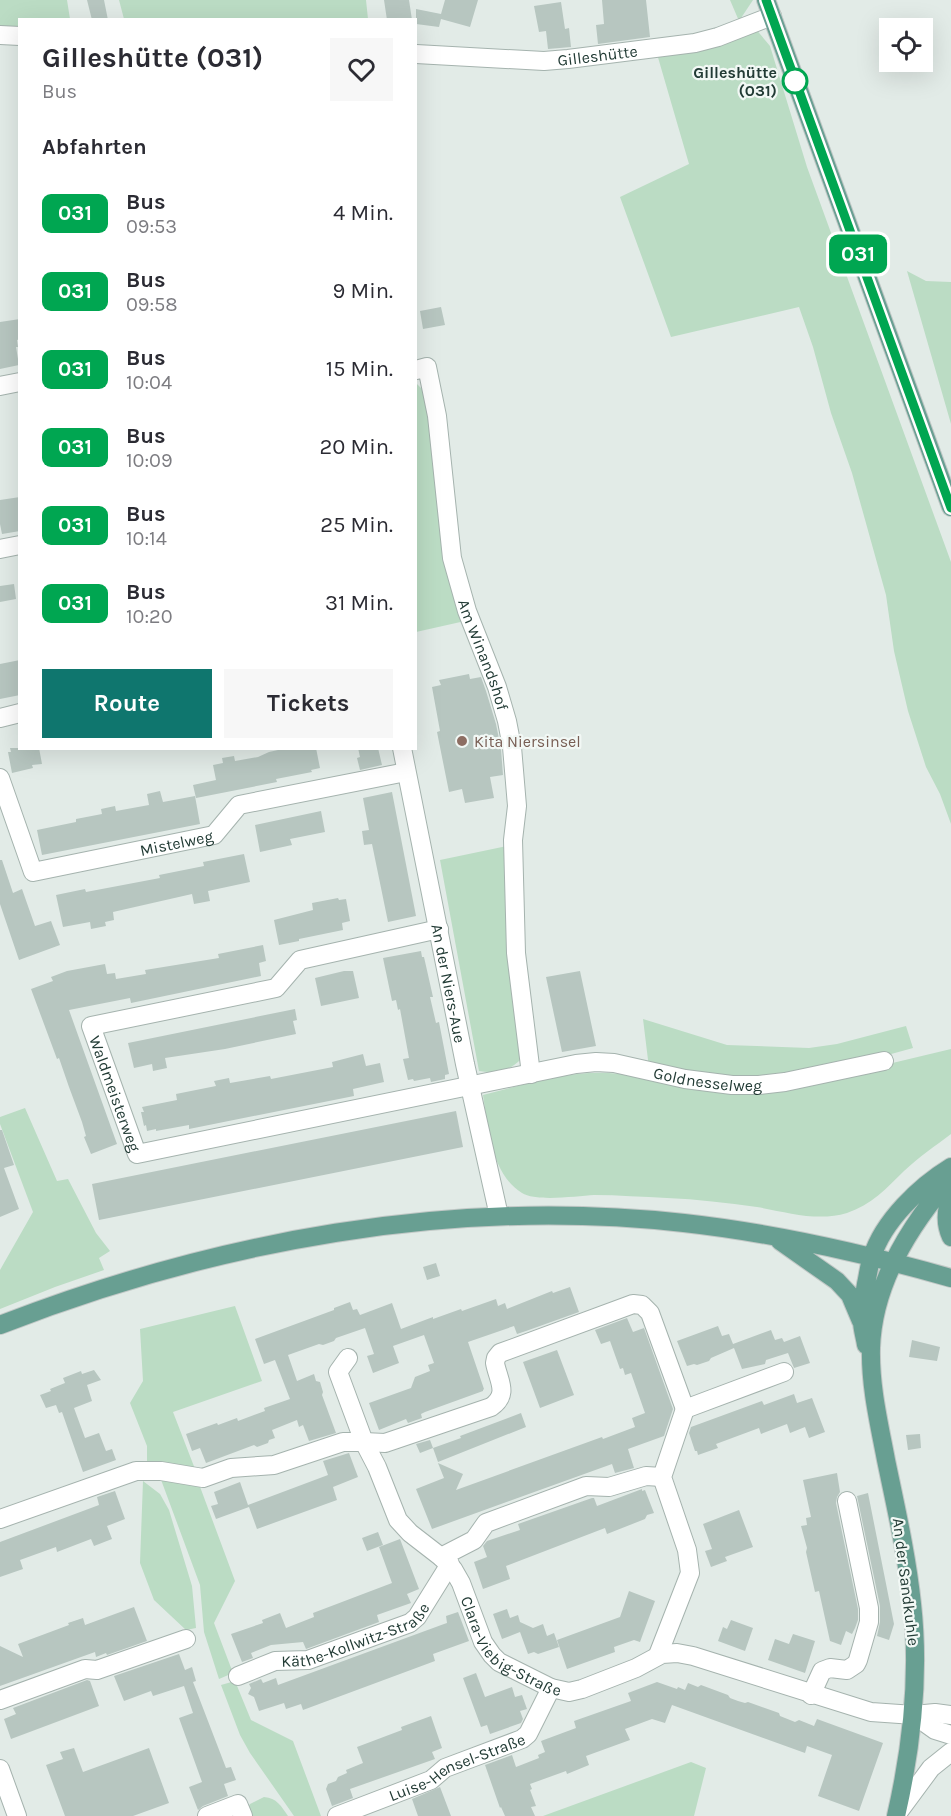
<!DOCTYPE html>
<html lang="de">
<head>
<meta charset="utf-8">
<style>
  :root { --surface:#fff; --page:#f7f7f7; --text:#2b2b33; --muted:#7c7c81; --accent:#0f766e }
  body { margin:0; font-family:Karla,sans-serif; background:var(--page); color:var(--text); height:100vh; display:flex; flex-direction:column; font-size:22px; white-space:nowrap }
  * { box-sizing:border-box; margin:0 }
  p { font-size:20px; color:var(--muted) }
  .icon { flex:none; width:33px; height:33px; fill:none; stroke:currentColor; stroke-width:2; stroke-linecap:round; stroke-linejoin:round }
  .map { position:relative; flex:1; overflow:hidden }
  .panel { position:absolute; left:18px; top:18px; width:399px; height:732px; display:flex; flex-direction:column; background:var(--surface); border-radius:0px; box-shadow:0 6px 24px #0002 }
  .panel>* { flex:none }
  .badge { padding:0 12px; border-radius:9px; font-size:21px; line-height:39px }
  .fabs { position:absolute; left:879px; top:18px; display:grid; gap:12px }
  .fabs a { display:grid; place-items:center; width:54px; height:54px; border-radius:0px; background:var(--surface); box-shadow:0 6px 24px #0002; font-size:30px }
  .map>.badge { position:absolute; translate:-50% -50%; box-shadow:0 0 0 3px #fff }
  h2 { padding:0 24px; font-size:22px; line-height:54px }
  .round { display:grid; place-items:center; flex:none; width:63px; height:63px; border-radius:0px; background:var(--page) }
  .overview { display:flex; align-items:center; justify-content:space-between; height:102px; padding:0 24px }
  h1 { font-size:28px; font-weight:700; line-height:45px }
  .cta { display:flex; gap:12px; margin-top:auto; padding:12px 24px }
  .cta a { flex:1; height:69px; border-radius:0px; background:var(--accent); color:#fff; font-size:24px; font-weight:700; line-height:69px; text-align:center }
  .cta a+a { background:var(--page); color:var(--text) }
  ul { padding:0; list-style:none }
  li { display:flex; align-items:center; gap:18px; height:78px; padding:0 24px }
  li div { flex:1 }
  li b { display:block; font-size:22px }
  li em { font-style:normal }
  li .badge { min-width:66px; font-weight:700; text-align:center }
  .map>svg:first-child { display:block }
  .green { fill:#bbdcc4 }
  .building { fill:#b7c6c0 }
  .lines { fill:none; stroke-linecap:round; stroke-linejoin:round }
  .minor-casing { stroke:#a5b3ae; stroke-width:20 }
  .major-casing { stroke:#c1c8c6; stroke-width:20 }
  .minor { stroke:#fff; stroke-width:18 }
  .major { stroke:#689f92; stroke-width:18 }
  .line-casing { stroke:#fff; stroke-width:14 }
  .line { stroke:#00a651; stroke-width:9 }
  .stop-dot { fill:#fff; stroke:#00a651; stroke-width:3 }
  .education-dot { fill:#8d6e63; stroke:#f2f8f5; stroke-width:2 }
  .labels { text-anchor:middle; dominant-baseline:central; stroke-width:4.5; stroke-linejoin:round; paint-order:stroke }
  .street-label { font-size:16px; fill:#223b35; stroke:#f2f8f5 }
  .stop-label { font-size:16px; font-weight:bold; fill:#223b35; stroke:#f2f8f5; text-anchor:end }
  .education-label { font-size:16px; fill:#785e54; stroke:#f2f8f5; text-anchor:start }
</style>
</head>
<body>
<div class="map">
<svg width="951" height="1816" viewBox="0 0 951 1816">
  <rect width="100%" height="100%" fill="#e2ebe7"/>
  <!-- green -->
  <path class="green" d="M0,0H67L70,19L20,20L19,28L0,27Z
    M119,0H366L368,19H124Z
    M730,0H753L739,21Z
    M755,28L770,46L807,167L951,562V824L940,794L926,767L908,711L894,651L886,595L852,473L831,413L813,347L799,307L671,337L620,197L689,164L657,54L724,45Z
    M907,271L926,281L951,282V424Z
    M416,383L426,393L465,621L416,632Z
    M507,846L521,1059C510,1071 495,1074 479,1071L440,860Z
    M643,1019L727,1045L809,1048L837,1044L906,1026L913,1048L844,1067L744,1082L649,1068Z
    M951,1049V1134C935,1146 919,1157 904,1171C887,1188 871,1205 847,1213C817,1222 787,1212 757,1207C727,1203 697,1199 667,1198C643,1197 618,1195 594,1195C577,1196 536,1202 522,1193C491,1174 488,1127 483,1095C524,1085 566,1071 609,1073C644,1075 677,1088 712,1092C731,1095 749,1094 767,1093Z
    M25,1108L57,1181L68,1179L96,1233L110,1251L99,1258L104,1270L55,1287L0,1309V1270L33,1212L0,1124V1117Z
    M235,1306L262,1381L173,1412L195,1469L147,1461V1446L130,1403L143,1381L140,1329Z
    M160,1477L199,1484L235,1581L214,1623L233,1673L219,1679L204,1632L200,1585Z
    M143,1481L160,1494L169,1510L192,1586L196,1628L186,1630L154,1600L140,1563Z
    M235,1681L251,1720L293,1741L321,1816H294L250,1753L240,1735L221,1685Z
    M691,1762L706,1768L694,1816H543Z
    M264,1797C277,1798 281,1806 288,1816H249L246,1810L250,1804Z"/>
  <!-- building -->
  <path class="building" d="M87,0H104L108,20H92Z
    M384,0H409L412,20H387Z
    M445,0H478L470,27L441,19L439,27L416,24V9L441,14Z
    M602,0H646L650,37L598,44L596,25L604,24Z
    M561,2L565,29L569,28L571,47L548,49L546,31L539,32L534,6Z
    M441,307L445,325L423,329L420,311Z
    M20,319V339L17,340L18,347H16L19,365L0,369V322Z
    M20,497V531L2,534L0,524V500Z
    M14,584L16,599L0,602V586Z
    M20,660V695L0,699V664Z
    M469,674L470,679L481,677L486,691L496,724L501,749L503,775L490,777L494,798L465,803L462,789L449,792L437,732L440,731L432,687L441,685L439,680Z
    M10,748H39L42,764L32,765L33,768L12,773L8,752H11Z
    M287,748H316L320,768L311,770L312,772L276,779L277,782L196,798L193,785L216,780L213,765L223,763L222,758L234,756L235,761L258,757L269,752Z
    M358,748H378L382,765L360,770L357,758L360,757Z
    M160,791L163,802L195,796L200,824L42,855L37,830L76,822V819L102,814L101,809L115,806L116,811L149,805L147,794Z
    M392,792L416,916L388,922L372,844L364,845L362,831L369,830L363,798Z
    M321,811L325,832L290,839L292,845L260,852L255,825Z
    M244,854L250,882L208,891L210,901L194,904L192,894L113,912L114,920L105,922L106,926L91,929L90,922L63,927L56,895L85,889L86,892L160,878L159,875L204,866L203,862Z
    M0,860H2L13,893L22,889L35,926L51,921L60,945L19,960L0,904Z
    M338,898L339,900L346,899L350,921L342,923L343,930L299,939V941L279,945L274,920L313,910L312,903Z
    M263,945L266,961L259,963L261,976L131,1003L130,998L69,1010L117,1144L91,1154L84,1137L86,1136L82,1122L69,1087L59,1058L57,1059L31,989L53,981L51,977L67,971L105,964L107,974L115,973L116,979L146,974L145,970L219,958L218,954Z
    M421,951L422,957H424L433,997H430L436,1023L439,1022L449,1074L445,1075V1079L431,1082L430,1078L414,1081L413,1079L408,1080L403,1059L409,1058L400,1009L398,1010L396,1000L392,1001L383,958Z
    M344,971H353L359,998L321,1006L315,978Z
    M580,971L596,1046L562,1052L546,977Z
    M295,1009L297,1020L293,1021L296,1034L225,1049L165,1058L167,1068L153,1071L152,1064L134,1068L128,1043Z
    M363,1054L366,1066L380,1063L384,1082L353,1089L354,1096L189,1129V1125L156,1131V1129L147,1131L146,1125L144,1126L141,1112H144L142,1107L177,1100L176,1094L216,1086L214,1081L229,1078L230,1083L270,1076L271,1079L333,1067L332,1062Z
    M456,1111L463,1147L99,1220L92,1184Z
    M0,1130H2L14,1165L4,1168L19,1209L0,1217Z
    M436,1263L440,1276L427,1280L423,1267Z
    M570,1287L579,1312L526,1331L517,1334L514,1326L468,1342L484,1389L483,1390V1391L425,1412L421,1414L422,1418L408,1423L406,1419L379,1430L369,1403L411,1388L415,1377L430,1371L428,1365L434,1363L424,1335L393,1346L399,1363L373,1373L367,1356L374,1354L365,1328L336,1338L334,1341L323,1345L319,1344L288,1355L297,1381L314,1374L316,1381L320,1382L323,1392L322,1395L336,1433L309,1441L303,1425L299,1427L297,1420L272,1430L275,1438L269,1440L268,1443L257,1447L254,1445L206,1463L200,1448L192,1451L186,1434L217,1423L218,1425L237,1418L238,1421L265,1411L264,1408L290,1399L275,1360L264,1364L255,1339L334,1310V1308L350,1302L353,1310L357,1309L360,1315L392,1303L401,1329L433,1317V1319L461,1309L462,1311L496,1299L498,1306L505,1303L507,1309L552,1291L553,1293Z
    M627,1318L633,1332L644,1328L673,1409L664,1436L628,1449L634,1468L615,1473L612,1464L432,1529L416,1489L444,1478L438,1463L463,1474L456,1490L602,1437L603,1439L635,1427L632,1418L645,1413L631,1373L625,1375L623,1368L620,1369L610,1341L601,1344L595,1330Z
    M718,1326L722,1336L729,1334L733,1344L771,1330L775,1340L782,1338L784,1342L800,1336L810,1363L794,1368L788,1353L766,1360L765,1364L742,1369L734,1348L711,1358L709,1361L697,1365L694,1364L687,1366L677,1341Z
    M912,1340L940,1347L937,1361L909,1357Z
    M557,1350L574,1395L540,1408L523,1362Z
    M94,1370L101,1380L87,1385L92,1401L74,1408L85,1438L99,1433L106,1451L112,1449L116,1460L83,1472L62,1412L59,1413L56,1405L46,1408L40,1395L51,1391L50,1389L65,1383L63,1378L81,1371L82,1374Z
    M794,1394L797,1403L812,1398L825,1432L809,1438L805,1427L790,1433L787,1424L761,1434L759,1428L716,1444L718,1448L698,1455L697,1451H695L689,1433L691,1427L762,1401L764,1405Z
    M521,1413L526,1427L438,1462L433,1448L420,1453L416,1444L430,1440L433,1448L461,1438L460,1436Z
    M920,1434L921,1448L908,1450L906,1435Z
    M349,1453L358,1477L333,1487L337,1500L257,1529L249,1507L216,1519L211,1506L218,1504L214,1492L240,1482L248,1505L328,1475L323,1461Z
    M837,1473L840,1492L837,1497L836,1503L858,1609V1620L855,1628L852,1634L846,1631L841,1645L830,1641L819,1591L815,1592L806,1552L807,1548L801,1526L807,1525L806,1518L811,1517L803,1480Z
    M642,1489V1491L645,1490L654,1513L647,1515L645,1519L607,1534L605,1528L506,1566L510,1579L483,1589L474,1562L487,1557L483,1546L487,1541L520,1530L518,1524L592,1498H594L597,1506Z
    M115,1491L125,1519L107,1526L112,1539L94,1546L91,1539L57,1552L56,1547L20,1560L23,1569L0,1577V1542L99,1505L97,1497Z
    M868,1493L894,1624L889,1640L877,1636L880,1622V1606L857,1496Z
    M739,1510L753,1547L725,1557L727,1561L711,1567L705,1551L712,1549L703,1524Z
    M378,1532L383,1545L367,1551L362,1538Z
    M400,1539L419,1589L407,1594L411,1603L377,1615L379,1622L306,1649L303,1642L271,1645L251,1653L253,1658L242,1662L231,1634L263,1623L262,1620L280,1613L286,1628L314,1617L313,1613L392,1583L379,1547Z
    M629,1591L655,1601L640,1642L634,1640L614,1647L615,1652L567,1669L557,1640L620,1617Z
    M134,1607L147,1641L107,1655L106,1653L96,1657L95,1652L0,1686V1646L23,1657L18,1644L69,1625L68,1623L83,1618L85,1625Z
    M507,1609L510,1618L518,1615L520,1622L533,1628L543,1624L547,1636L554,1633L559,1647L538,1654L534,1652L528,1654L520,1632L502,1639L493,1614Z
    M458,1612L469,1641L433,1654L435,1661L303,1710L301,1704L286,1709L284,1703L259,1711L254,1697L248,1694L251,1688L249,1684L261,1679L263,1683L276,1678L278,1685L444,1624L447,1623L446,1616Z
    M731,1620L753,1628L745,1651L718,1641L723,1627L727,1629Z
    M793,1634L815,1641L805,1673L768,1660L775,1639L789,1644Z
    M179,1654L185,1670L192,1667L196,1681L193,1682L226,1768L231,1767L236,1780L224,1784L228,1796L203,1806L198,1810L189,1787L202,1782L179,1718L193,1713L184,1686L153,1696L151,1691L124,1701L114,1676Z
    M476,1673L485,1697L512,1687L515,1697L522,1695L527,1709L520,1711L523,1719L521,1723L490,1734L487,1725L481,1727L463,1678Z
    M87,1680L90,1681L99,1706L11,1739L4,1719L16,1714L13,1708Z
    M657,1682L677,1689L678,1687L685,1690L688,1683L698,1687L701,1685L728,1695L730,1698L738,1701L745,1703L748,1702L779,1713L780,1716L795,1722L799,1720L814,1726L817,1719L883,1743L859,1811L818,1796L832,1755L807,1746L805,1753L672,1705L665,1723L652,1719L625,1729L630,1740L586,1756L589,1765L567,1774L566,1771L530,1784L532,1789L530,1790L536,1806L531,1807L535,1816H505L501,1807L500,1808L485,1765L512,1755L516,1767L539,1758L538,1755L545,1752L541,1741L576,1728L574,1721L631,1701L628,1693Z
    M431,1716L442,1748L432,1752L435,1759L350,1789L353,1798L332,1806L326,1789L328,1784L336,1781L338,1777L347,1773L346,1770L363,1763L357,1747L402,1730L401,1727Z
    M74,1748L83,1772L149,1748L169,1803L133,1816H65L46,1765L63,1759L60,1752Z
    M440,1787L451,1816H418L412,1799Z"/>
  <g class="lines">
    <defs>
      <g id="minor">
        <path d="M0,35L20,36"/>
        <path id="s1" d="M416,54L544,61L568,59L695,43L718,37L772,16"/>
        <path id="s2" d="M416,370L427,367L437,416L452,558L467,611L497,687L507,721L512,747L517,806L513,840L516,953L531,1074"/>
        <path d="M0,386L20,382"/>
        <path d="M0,549L20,545"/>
        <path d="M0,718L20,713"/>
        <path id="s3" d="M402,748L465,1064L499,1216"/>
        <path id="s4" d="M0,778L33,872L214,835L239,805L406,772"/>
        <path id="s5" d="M439,929L300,960L276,988L91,1026L137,1154L576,1064L596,1062L614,1063L685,1079L732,1085H759L785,1082L884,1061"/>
        <path id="s6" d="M364,1442L377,1467L398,1520L410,1533L441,1557L453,1569L461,1583L483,1642L492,1655L499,1662L551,1688L569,1692L582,1689L636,1668L662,1654L677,1653L693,1656L871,1712L914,1715L935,1713L951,1715"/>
        <path d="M364,1442L385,1443L491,1407C510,1394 498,1380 495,1363L496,1358L500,1353L633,1304L642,1305L650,1313L685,1409L784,1372"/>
        <path d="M0,1519L136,1471H161L203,1478L231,1468L274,1465L343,1442H364L338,1372L348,1358"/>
        <path d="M441,1557L474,1540L486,1523L586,1486L609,1487L646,1476L662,1477"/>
        <path d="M658,1655L690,1573L687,1550L662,1477L685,1409"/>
        <path id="s7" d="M238,1676L275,1661L308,1660L410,1623L417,1617L450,1564"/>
        <path d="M811,1695L822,1671L830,1668L847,1670L856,1664L858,1660L869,1622V1608L847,1501"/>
        <path d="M0,1700L85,1669L97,1670L186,1639"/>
        <path d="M914,1715L935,1730L951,1735"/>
        <path d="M0,1769L17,1816"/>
        <path d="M897,1814L931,1768L951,1752"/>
        <path d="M207,1816L238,1804L243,1816"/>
        <path id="s8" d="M337,1816L431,1780L445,1768L522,1739L528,1734L551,1688"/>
      </g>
      <path id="major" d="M766,0L951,507
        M951,1196C946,1209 945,1224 951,1237
        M780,1241L837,1281L850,1295L861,1321
        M0,1325C216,1241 452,1197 684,1223C774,1233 863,1253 951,1278
        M866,1345C865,1337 862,1329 862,1321C861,1309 864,1296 866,1284C868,1275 869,1265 872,1257C883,1221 920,1186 951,1167
        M896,1816C912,1746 920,1675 912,1604C907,1556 896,1508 886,1460C879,1423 870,1386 871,1348C873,1284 910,1225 951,1178"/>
    </defs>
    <!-- minor casing -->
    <use href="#minor" class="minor-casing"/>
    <!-- major casing -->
    <use href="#major" class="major-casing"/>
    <!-- minor -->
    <use href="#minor" class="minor"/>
    <!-- major -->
    <use href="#major" class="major"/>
  </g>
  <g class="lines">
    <defs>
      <path id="line" d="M766,0L951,508"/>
    </defs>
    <!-- line casing -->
    <use href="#line" class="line-casing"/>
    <!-- line -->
    <use href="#line" class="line"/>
  </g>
  <!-- markers -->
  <circle class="stop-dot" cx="795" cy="81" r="12"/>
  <circle class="education-dot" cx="462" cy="741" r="6"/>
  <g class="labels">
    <!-- street labels -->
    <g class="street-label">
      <text stroke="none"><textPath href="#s1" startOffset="182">Gilleshütte</textPath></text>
      <text stroke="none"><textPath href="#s2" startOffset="306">Am Winandshof</textPath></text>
      <text stroke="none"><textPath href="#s4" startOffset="246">Mistelweg</textPath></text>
      <text stroke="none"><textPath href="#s3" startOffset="240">An der Niers-Aue</textPath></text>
      <text stroke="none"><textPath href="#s5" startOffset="1086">Goldnesselweg</textPath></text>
      <text stroke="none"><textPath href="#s5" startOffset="440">Waldmeisterweg</textPath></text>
      <text transform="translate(906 1582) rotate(83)">An der Sandkuhle</text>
      <text stroke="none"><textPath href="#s7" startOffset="126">Käthe-Kollwitz-Straße</textPath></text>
      <text stroke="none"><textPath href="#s6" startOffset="261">Clara-Viebig-Straße</textPath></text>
      <text stroke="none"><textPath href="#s8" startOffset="130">Luise-Hensel-Straße</textPath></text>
    </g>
    <!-- stop labels -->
    <g class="stop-label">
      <text x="777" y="72">Gilleshütte<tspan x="777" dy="18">(031)</tspan></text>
    </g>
    <!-- education labels -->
    <g class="education-label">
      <text x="474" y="741">Kita Niersinsel</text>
    </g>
  </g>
</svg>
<div class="fabs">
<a><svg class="icon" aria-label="locate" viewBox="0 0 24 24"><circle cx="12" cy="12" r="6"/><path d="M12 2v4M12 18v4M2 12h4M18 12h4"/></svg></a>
</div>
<b class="badge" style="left:858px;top:254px;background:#00a651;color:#fff">031</b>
<section class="panel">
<div class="overview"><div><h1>Gilleshütte (031)</h1><p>Bus</p></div><a class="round"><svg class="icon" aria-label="heart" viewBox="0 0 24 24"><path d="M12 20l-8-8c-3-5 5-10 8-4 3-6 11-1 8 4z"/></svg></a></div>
<h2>Abfahrten</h2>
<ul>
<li><span class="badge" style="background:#00a651;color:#fff">031</span><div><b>Bus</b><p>09:53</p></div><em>4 Min.</em></li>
<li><span class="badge" style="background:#00a651;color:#fff">031</span><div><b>Bus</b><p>09:58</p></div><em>9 Min.</em></li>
<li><span class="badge" style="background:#00a651;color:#fff">031</span><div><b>Bus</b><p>10:04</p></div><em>15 Min.</em></li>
<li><span class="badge" style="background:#00a651;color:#fff">031</span><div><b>Bus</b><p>10:09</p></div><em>20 Min.</em></li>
<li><span class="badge" style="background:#00a651;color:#fff">031</span><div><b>Bus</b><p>10:14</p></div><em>25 Min.</em></li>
<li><span class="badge" style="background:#00a651;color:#fff">031</span><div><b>Bus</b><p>10:20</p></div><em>31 Min.</em></li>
</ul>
<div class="cta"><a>Route</a><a>Tickets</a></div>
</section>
</div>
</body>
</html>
